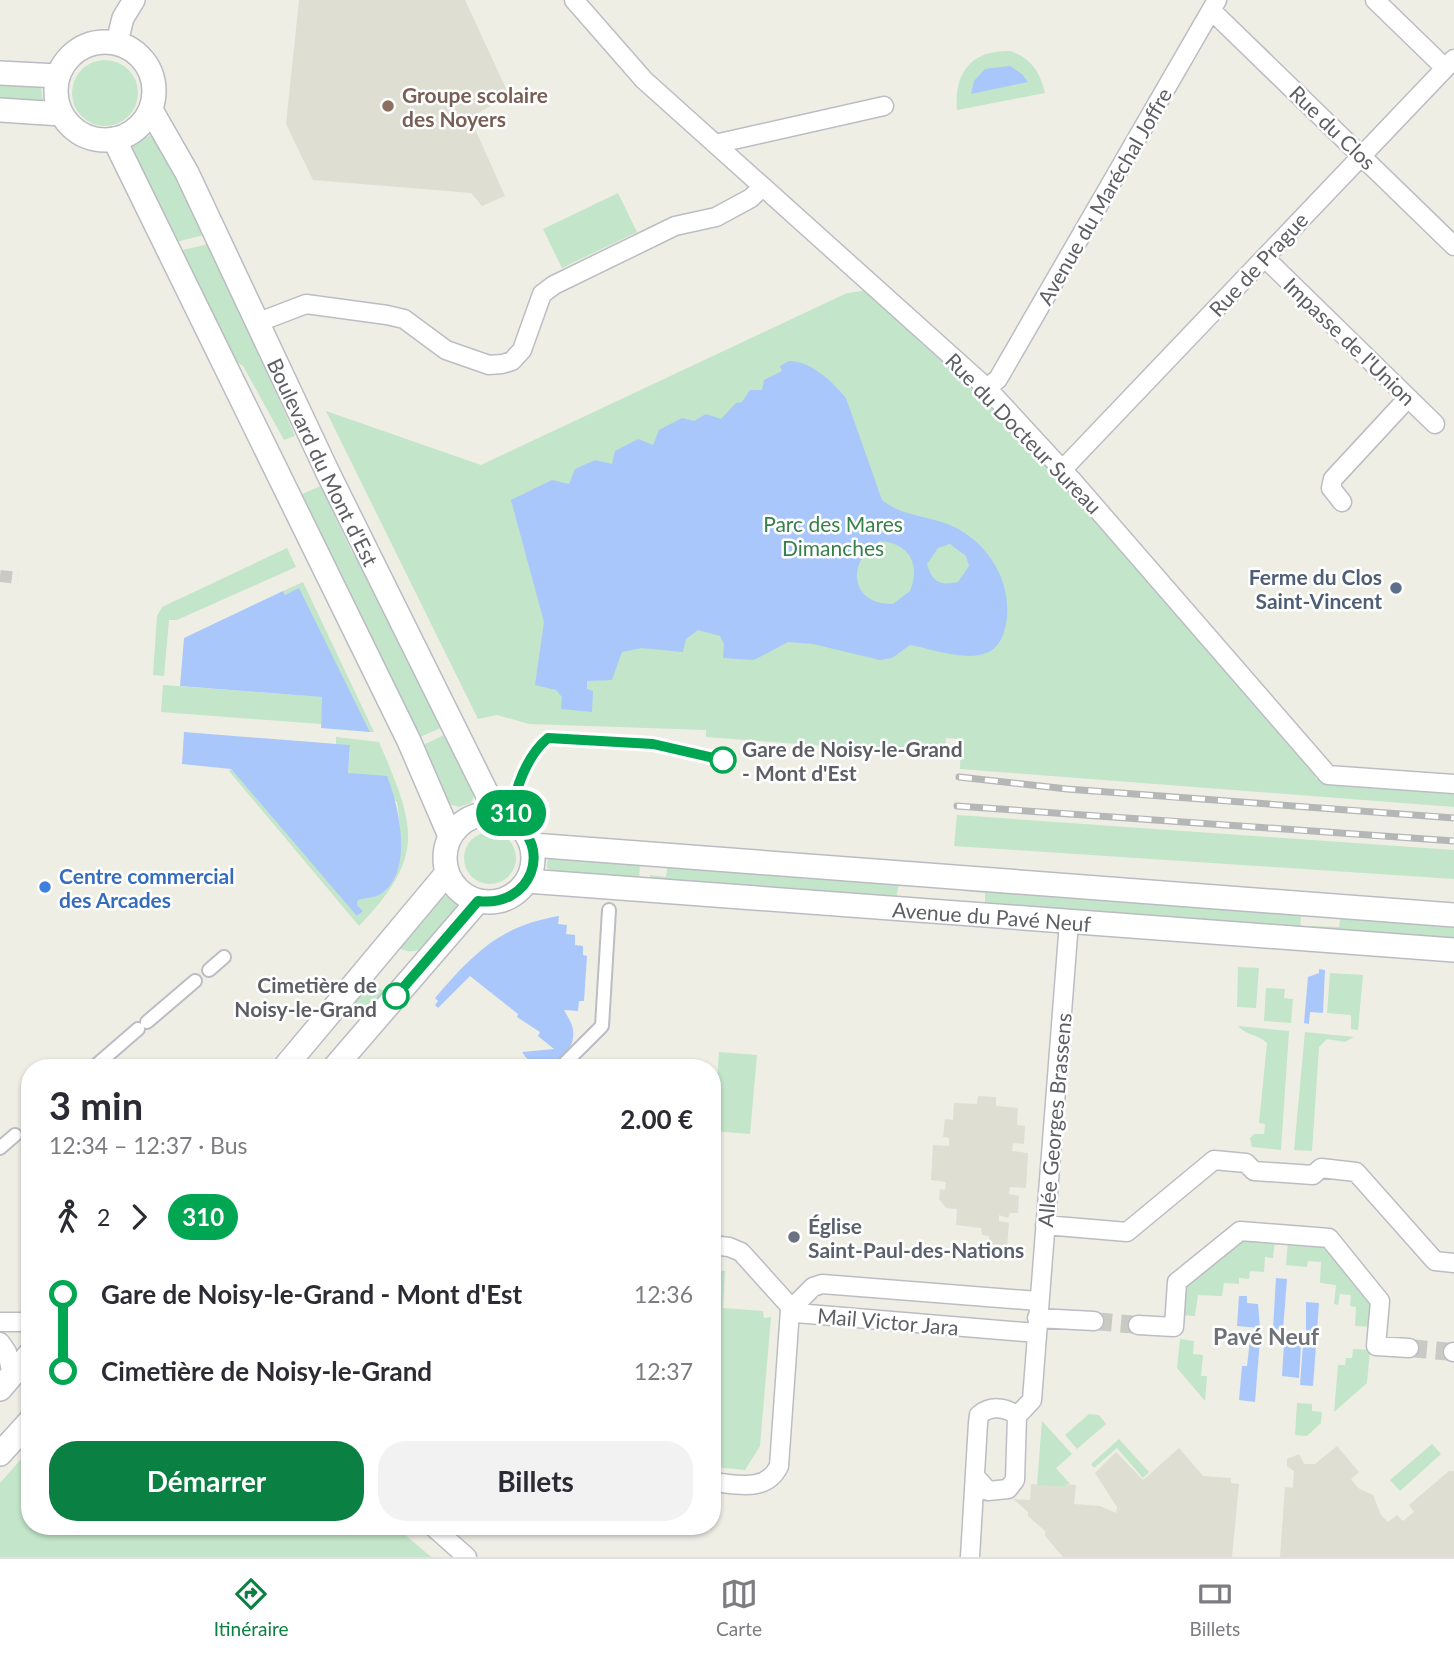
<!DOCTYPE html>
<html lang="fr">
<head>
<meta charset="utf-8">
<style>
  :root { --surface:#fff; --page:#f2f2f3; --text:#2b2b33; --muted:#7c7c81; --line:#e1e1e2; --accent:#0b8043 }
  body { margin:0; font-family:Lato,sans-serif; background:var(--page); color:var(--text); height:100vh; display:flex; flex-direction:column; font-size:26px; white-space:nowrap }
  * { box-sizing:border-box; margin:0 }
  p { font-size:23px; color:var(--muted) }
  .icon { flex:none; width:38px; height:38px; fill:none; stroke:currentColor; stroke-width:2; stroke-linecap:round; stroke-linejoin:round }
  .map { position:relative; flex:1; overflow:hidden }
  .details { position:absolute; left:21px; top:1059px; width:700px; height:476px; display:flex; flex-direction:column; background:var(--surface); border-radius:28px; box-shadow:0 2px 5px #0004 }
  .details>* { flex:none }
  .badge { padding:0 14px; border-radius:23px; font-size:24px; line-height:46px }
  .map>.badge { position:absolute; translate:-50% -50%; box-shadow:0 0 0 4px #fff }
  .legs { display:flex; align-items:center; gap:10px; height:77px; padding:0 28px; font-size:23px }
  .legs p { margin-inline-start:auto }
  .summary { display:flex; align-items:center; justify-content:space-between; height:119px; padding:0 28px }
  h1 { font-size:38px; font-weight:700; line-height:52px }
  .action { display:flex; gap:14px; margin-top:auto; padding:14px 28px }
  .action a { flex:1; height:80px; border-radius:28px; background:var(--accent); color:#fff; font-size:28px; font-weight:700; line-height:80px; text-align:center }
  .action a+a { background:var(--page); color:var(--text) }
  ul { padding:0 28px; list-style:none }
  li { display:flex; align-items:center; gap:24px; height:77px; font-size:26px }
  li i { display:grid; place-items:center; width:10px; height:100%; margin:0 9px; background:currentColor }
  li i::after { content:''; width:18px; height:18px; margin:-9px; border:5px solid; border-radius:50%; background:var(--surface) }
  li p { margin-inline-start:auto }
  li:first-child i { background:linear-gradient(#0000 50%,currentColor 0) }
  li:last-child i { background:linear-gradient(currentColor 50%,#0000 0) }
  .menu { display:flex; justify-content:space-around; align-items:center; height:98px; border-top:2px solid var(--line); background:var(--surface); font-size:19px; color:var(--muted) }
  .menu a { display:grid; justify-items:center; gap:4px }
  .menu .selected { color:var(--accent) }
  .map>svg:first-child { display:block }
  .education { fill:#deded3 }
  .green { fill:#c3e5c9 }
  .water { fill:#a9c7fb; fill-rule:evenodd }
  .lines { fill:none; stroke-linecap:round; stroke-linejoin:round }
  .pedestrian-tunnel { stroke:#cacac5; stroke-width:12; stroke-dasharray:12 6; stroke-linecap:butt }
  .minor-tunnel { stroke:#cacac5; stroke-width:18; stroke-dasharray:18 9; stroke-linecap:butt }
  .pedestrian-casing { stroke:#bcbdc3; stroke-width:16 }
  .minor-casing { stroke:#bcbdc3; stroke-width:21 }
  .tertiary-casing { stroke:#bcbdc3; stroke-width:24 }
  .secondary-casing { stroke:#babcc2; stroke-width:26 }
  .pedestrian { stroke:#fff; stroke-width:12 }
  .minor { stroke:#fff; stroke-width:18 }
  .tertiary { stroke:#fff; stroke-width:21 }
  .secondary { stroke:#fff; stroke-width:23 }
  .rail-casing { stroke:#b5b6b6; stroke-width:7 }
  .rail { stroke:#fff; stroke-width:4.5; stroke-dasharray:13; stroke-linecap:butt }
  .line-1-casing { stroke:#fff; stroke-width:16 }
  .line-1 { stroke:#00a651; stroke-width:10 }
  .education-dot { fill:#8d6e63; stroke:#fff; stroke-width:2.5 }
  .service-dot { fill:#5c6f8a; stroke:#fff; stroke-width:2.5 }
  .stop-1-dot { fill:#fff; stroke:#00a651; stroke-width:3.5 }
  .shop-dot { fill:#3f7fe0; stroke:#fff; stroke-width:2.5 }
  .worship-dot { fill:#6b7280; stroke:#fff; stroke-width:2.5 }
  .labels { text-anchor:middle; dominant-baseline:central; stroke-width:5; stroke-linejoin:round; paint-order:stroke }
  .education-label { font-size:21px; font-weight:bold; fill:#785e54; stroke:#fff; text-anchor:start }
  .street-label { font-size:21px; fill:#5d5f65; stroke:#fff }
  .park-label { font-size:21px; fill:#38804a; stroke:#fff }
  .service-label { font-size:21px; font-weight:bold; fill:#4e5e75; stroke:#fff; text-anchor:end }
  .stop-label { font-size:21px; font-weight:bold; fill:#5d5f65; stroke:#fff; text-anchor:start }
  .shop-label { font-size:21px; font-weight:bold; fill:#366cbe; stroke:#fff; text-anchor:start }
  .worship-label { font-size:21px; font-weight:bold; fill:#5b616d; stroke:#fff; text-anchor:start }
  .neighbourhood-label { font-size:23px; font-weight:bold; fill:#6e7177; stroke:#fff }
</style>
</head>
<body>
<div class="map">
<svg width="1454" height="1557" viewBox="0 0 1454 1557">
  <rect width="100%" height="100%" fill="#efeee5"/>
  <!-- education -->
  <path class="education" d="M299,0H465L509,95L470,118L505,196L482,206L471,193L313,180L286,124Z
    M978,1096L996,1097V1106L1018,1108L1017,1125L1025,1126L1024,1144L1013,1143L1012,1151L1028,1153L1026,1188L1010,1187L1009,1194L1019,1196L1018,1213H1010L1008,1218L999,1215V1221L1009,1223L1007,1246L988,1245L989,1236L982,1235L981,1228L956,1225L957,1209L946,1208L939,1199L940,1189L945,1190L946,1182L931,1180L933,1145L949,1146V1138L943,1137L945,1119L953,1120L954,1103L977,1104Z
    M1337,1446L1359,1472L1351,1479L1358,1488L1373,1495L1381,1515L1388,1522L1397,1515L1403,1521L1414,1512L1409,1505L1449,1471H1454V1557H1280L1285,1487L1293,1488L1294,1471L1287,1466V1459L1299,1454L1304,1464H1315Z
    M1179,1448L1203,1476L1231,1478V1483L1239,1484L1232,1557H1063L1045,1536V1531L1028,1516V1512L1013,1499L1030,1500L1031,1484L1065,1487V1484L1076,1485L1074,1504L1100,1506L1116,1513L1117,1507L1095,1473L1116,1452L1143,1480Z"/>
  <!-- green -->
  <path class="green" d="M1010,51C1031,58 1040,72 1045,93L957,110C954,73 971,50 1010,51Z
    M72 93a33 33 0 1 1 66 0a33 33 0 1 1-66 0Z
    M0,81L41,86L43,102L0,103Z
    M150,135L163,149L208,234L176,242L129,148Z
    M618,193L637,232L562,268L543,229Z
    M212,243L252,324L270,379L295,436L284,440L243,366L231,358L179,251Z
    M878,289L987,388L1315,771V778L1454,788V807L960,769L961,739L946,738L945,755L706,737V730L529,724L497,715L478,719L326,411L481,465L847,293Z
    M325,484L336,519L352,552L381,593L445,726L416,739L298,496Z
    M287,548L296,567L177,620H169L164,676L153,675L157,616L162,607Z
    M303,582L374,732H370L299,589L285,595L283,591Z
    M163,685L323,697L321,724L161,712Z
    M446,734L475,793L471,803L459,807L445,803L417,748Z
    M336,737L379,742C415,826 427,856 359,926L229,771L231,769L358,916L362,911L357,905L358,900C367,897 377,897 384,891C404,873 401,826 397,802L348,773L350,746L336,744Z
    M957,815L1454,850V879L954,846Z
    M464 858a26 26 0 1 1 52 0a26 26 0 1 1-52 0Z
    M548,855L640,864L639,879L559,874L547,868Z
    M668,863L900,879L896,899L650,879V875L666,877Z
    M962,885L1332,913V918L1301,916L1300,931L985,906V893L962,891Z
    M448,896L459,906C445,924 427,961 401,949L399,946L441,897Z
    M1341,913L1454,921V942L1310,931V926L1339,927Z
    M1238,967L1259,968L1256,1008L1237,1007Z
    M1330,973L1363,975L1358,1030L1351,1029V1015L1327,1013Z
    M365,984L388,992L364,1017L350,1003Z
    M1266,988L1285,989L1284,998L1293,999L1291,1023L1264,1021Z
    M1238,1026L1289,1031L1281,1150L1252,1147L1250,1138L1254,1134H1264L1265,1124L1259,1123L1267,1043C1258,1034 1247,1036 1238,1026Z
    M1305,1032L1354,1037L1345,1042L1327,1039L1319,1047L1312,1151L1294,1150Z
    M719,1052L757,1055L750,1134L713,1131Z
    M1241,1237L1275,1240L1273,1258L1265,1257L1264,1272L1250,1271L1249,1279L1239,1278V1284L1224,1283L1222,1296L1198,1295L1195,1316L1179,1315L1181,1287Z
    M1288,1241L1321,1244L1373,1304L1371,1327L1355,1326L1356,1307L1350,1306L1351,1295L1340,1294L1338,1305L1334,1304L1336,1285L1320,1283L1321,1262L1308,1261L1307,1267L1286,1265Z
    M712,1270L725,1271L723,1308L763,1311L764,1318L771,1317L760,1446L745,1470L712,1467Z
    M1180,1339L1194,1341L1193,1354L1203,1355L1201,1376H1207L1205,1401L1177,1368Z
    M1353,1349L1370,1350L1367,1383L1334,1412L1338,1365H1345L1346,1358H1352Z
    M1297,1403L1312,1404V1411L1322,1412L1321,1423L1307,1436L1295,1435Z
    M1089,1414L1099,1415L1106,1424L1077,1449L1065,1435Z
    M1042,1421L1072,1454L1056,1468L1070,1484H1065V1487L1037,1485Z
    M1119,1439L1149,1472L1143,1478L1117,1448L1094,1468L1091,1464Z
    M1432,1444L1441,1454L1400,1491L1390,1480Z
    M30,1449V1526H395L431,1557H0V1483Z"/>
  <!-- water -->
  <path class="water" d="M1010,66L1022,74L1028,82L971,94L974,81L985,69Z
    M789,361C811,361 833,382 846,398L882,500C903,517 928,515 952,526C991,543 1017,590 1004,632C992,673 939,650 910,645L892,658L880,660L813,644L788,642L754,660L723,658L724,644L720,636L698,630L686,639L683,652L642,648L622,652L612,680L587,681V689L593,691L592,712L561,709L562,697L556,690L535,685L544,622L511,500L552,480L569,484L575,469L595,460L612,464L615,451L638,439L653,445L659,430L682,418L694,421L706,414L721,419L736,403L742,402L750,390H762L764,380L782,371L780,366ZM880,541C909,543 921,564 910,591L893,604C849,605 846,560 880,541ZM950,544L966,556L969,566L958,582C940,586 932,582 927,564L938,548Z
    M299,588L370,732L321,728L322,697L180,686L184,638L283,591L285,595Z
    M184,732L350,745L348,773L387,776C399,806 415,874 379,895C373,898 365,898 358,900L357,905L363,911L357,916L231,769L182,764Z
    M559,916L558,924L567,925L566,934L575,935V945L583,946V955L587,956L584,1001H579L578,1011L564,1010C567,1016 572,1022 573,1030C577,1059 537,1079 522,1052L554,1049L538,1036L540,1032L517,1017L518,1014L470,976L438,1008L435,1005L438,1001L435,998C473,954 499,926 559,916Z
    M1319,969L1325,970L1323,1013L1310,1012L1309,1024L1304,1023L1308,977L1319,973Z
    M1276,1278L1287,1279L1283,1330L1273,1329Z
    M1239,1296H1247V1303L1258,1304L1260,1328L1237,1326Z
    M1306,1302L1319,1303L1317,1332L1306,1331Z
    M1250,1340H1260L1255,1402L1239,1400L1242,1366H1247Z
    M1284,1344L1301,1345L1299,1378L1282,1376Z
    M1303,1345L1316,1346L1313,1386L1300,1385Z"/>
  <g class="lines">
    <!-- pedestrian-tunnel -->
    <path class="pedestrian-tunnel" d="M0,576L18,578"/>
    <!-- minor-tunnel -->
    <path class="minor-tunnel" d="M1094,1321L1138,1325
      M1409,1348L1453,1352"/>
    <defs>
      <path id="pedestrian" d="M209,970L224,957
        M147,1022L195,981
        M93,1068L138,1029
        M560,1068L602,1026L609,910
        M0,1148L15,1135"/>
      <path id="minor" d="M574,0L644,80L987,388L1071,479L1328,775L1454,784
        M1375,0L1445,68
        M1211,10L1454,246
        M715,144L884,106
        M1265,258L1435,424
        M259,322L306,304L387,315L404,319L446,350L489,365L502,364L512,361L522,350L542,294L554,285L675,226L716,217L751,198L762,187
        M987,388L998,379L1217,0
        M1063,469L1454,59
        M1342,502L1331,488L1333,479L1408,398
        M1045,1225L1127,1232L1214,1160L1246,1163L1254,1171L1313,1175L1321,1168L1356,1172L1435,1261L1454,1263
        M712,1245L729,1247L741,1252L796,1313L1036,1333
        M1037,1318L1094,1321
        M0,1322H30
        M1138,1325L1174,1327L1177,1282L1240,1231L1329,1238L1380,1301L1376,1346L1409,1348
        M0,1342L7,1352L12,1375
        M1453,1352H1454
        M1017,1416L1032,1400L1069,922
        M712,1482C737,1484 766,1493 779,1466L790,1310L813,1287L822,1284L1038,1301
        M432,1526L467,1557
        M970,1557L978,1423L979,1415C991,1405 1006,1407 1017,1416L1015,1480L1008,1489L988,1491L975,1476"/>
      <path id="tertiary" d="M117,42L123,18L134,0"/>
      <g id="secondary">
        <circle cx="105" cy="91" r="49"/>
        <path d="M0,73L58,76"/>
        <path d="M0,110L61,114"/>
        <path id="s1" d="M151,110L187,173L328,473L497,814"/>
        <path d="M114,139L409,741L450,836"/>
        <circle cx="489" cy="858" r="44"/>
        <path d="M532,845L1454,915"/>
        <path id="s2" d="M527,881L1454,950"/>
        <path d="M284,1068L447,873"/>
        <path d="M334,1068L478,901"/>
        <path d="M0,1389L30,1354"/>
        <path d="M0,1454L30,1421"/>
      </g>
    </defs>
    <!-- pedestrian casing -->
    <use href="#pedestrian" class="pedestrian-casing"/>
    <!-- minor casing -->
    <use href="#minor" class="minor-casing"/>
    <!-- tertiary casing -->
    <use href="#tertiary" class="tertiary-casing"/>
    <!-- secondary casing -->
    <use href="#secondary" class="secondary-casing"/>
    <!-- pedestrian -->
    <use href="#pedestrian" class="pedestrian"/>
    <!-- minor -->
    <use href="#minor" class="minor"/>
    <!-- tertiary -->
    <use href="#tertiary" class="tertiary"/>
    <!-- secondary -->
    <use href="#secondary" class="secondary"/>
    <defs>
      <path id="rail" d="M959,777L1067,789L1454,818
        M957,806L1454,841"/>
    </defs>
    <!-- rail casing -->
    <use href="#rail" class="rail-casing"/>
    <!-- rail -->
    <use href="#rail" class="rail"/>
  </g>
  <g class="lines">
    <defs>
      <path id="line-1" d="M396,996L478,901C531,908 555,847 510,818C515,791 526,756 548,738L653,744L723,760"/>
    </defs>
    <!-- line-1 casing -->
    <use href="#line-1" class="line-1-casing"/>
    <!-- line-1 -->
    <use href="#line-1" class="line-1"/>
  </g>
  <!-- markers -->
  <circle class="education-dot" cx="388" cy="106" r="7"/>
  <circle class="service-dot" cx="1396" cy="588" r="7"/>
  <g class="stop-1-dot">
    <circle cx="723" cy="760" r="12"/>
    <circle cx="396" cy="996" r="12"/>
  </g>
  <circle class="shop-dot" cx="45" cy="887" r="7"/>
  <circle class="worship-dot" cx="794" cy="1237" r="7"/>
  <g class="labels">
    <!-- education labels -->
    <g class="education-label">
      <text x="402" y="94">Groupe scolaire<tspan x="402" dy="24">des Noyers</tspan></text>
    </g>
    <!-- street labels -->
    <g class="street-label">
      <text transform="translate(1333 127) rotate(44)">Rue du Clos</text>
      <text transform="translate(1104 196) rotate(-60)">Avenue du Maréchal Joffre</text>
      <text transform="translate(1258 264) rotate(-47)">Rue de Prague</text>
      <text transform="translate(1350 341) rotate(44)">Impasse de l'Union</text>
      <text transform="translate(1024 433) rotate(46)">Rue du Docteur Sureau</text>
      <text stroke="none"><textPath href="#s1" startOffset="392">Boulevard du Mont d'Est</textPath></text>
      <text stroke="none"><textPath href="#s2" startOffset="466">Avenue du Pavé Neuf</textPath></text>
      <text transform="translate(1054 1120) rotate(-85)">Allée Georges Brassens</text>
      <text transform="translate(888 1321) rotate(5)">Mail Victor Jara</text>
    </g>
    <!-- park labels -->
    <g class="park-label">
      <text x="833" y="523">Parc des Mares<tspan x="833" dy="24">Dimanches</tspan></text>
    </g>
    <!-- service labels -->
    <g class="service-label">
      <text x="1382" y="576">Ferme du Clos<tspan x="1382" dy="24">Saint-Vincent</tspan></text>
    </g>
    <!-- stop labels -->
    <g class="stop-label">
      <text x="742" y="748">Gare de Noisy-le-Grand<tspan x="742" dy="24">- Mont d'Est</tspan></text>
      <text x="377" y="984" text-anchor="end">Cimetière de<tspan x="377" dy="24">Noisy-le-Grand</tspan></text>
    </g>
    <!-- shop labels -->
    <g class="shop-label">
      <text x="59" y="875">Centre commercial<tspan x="59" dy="24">des Arcades</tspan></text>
    </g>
    <!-- worship labels -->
    <g class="worship-label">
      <text x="808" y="1225">Église<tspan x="808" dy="24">Saint-Paul-des-Nations</tspan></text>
    </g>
    <!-- neighbourhood labels -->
    <g class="neighbourhood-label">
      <text x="1266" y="1336">Pavé Neuf</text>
    </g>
  </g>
</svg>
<b class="badge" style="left:511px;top:813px;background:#00a651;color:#fff">310</b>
<section class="details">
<div class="summary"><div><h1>3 min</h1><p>12:34 – 12:37 · Bus</p></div><b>2.00 €</b></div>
<div class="legs"><svg class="icon" aria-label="walk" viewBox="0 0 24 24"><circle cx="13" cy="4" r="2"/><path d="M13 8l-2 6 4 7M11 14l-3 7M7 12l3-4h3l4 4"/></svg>2<svg class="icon" aria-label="forward" viewBox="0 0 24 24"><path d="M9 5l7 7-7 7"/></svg><b class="badge" style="background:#00a651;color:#fff">310</b></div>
<ul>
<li><i style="color:#00a651"></i><b>Gare de Noisy-le-Grand - Mont d'Est</b><p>12:36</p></li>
<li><i style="color:#00a651"></i><b>Cimetière de Noisy-le-Grand</b><p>12:37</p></li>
</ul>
<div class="action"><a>Démarrer</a><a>Billets</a></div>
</section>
</div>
<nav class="menu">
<a class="selected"><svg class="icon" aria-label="directions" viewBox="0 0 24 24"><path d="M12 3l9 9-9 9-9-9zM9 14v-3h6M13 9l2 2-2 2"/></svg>Itinéraire</a>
<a><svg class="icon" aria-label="map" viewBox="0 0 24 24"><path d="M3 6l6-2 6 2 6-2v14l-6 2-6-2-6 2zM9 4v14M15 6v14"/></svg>Carte</a>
<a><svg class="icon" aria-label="tickets" viewBox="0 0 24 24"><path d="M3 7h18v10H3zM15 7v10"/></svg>Billets</a>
</nav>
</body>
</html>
